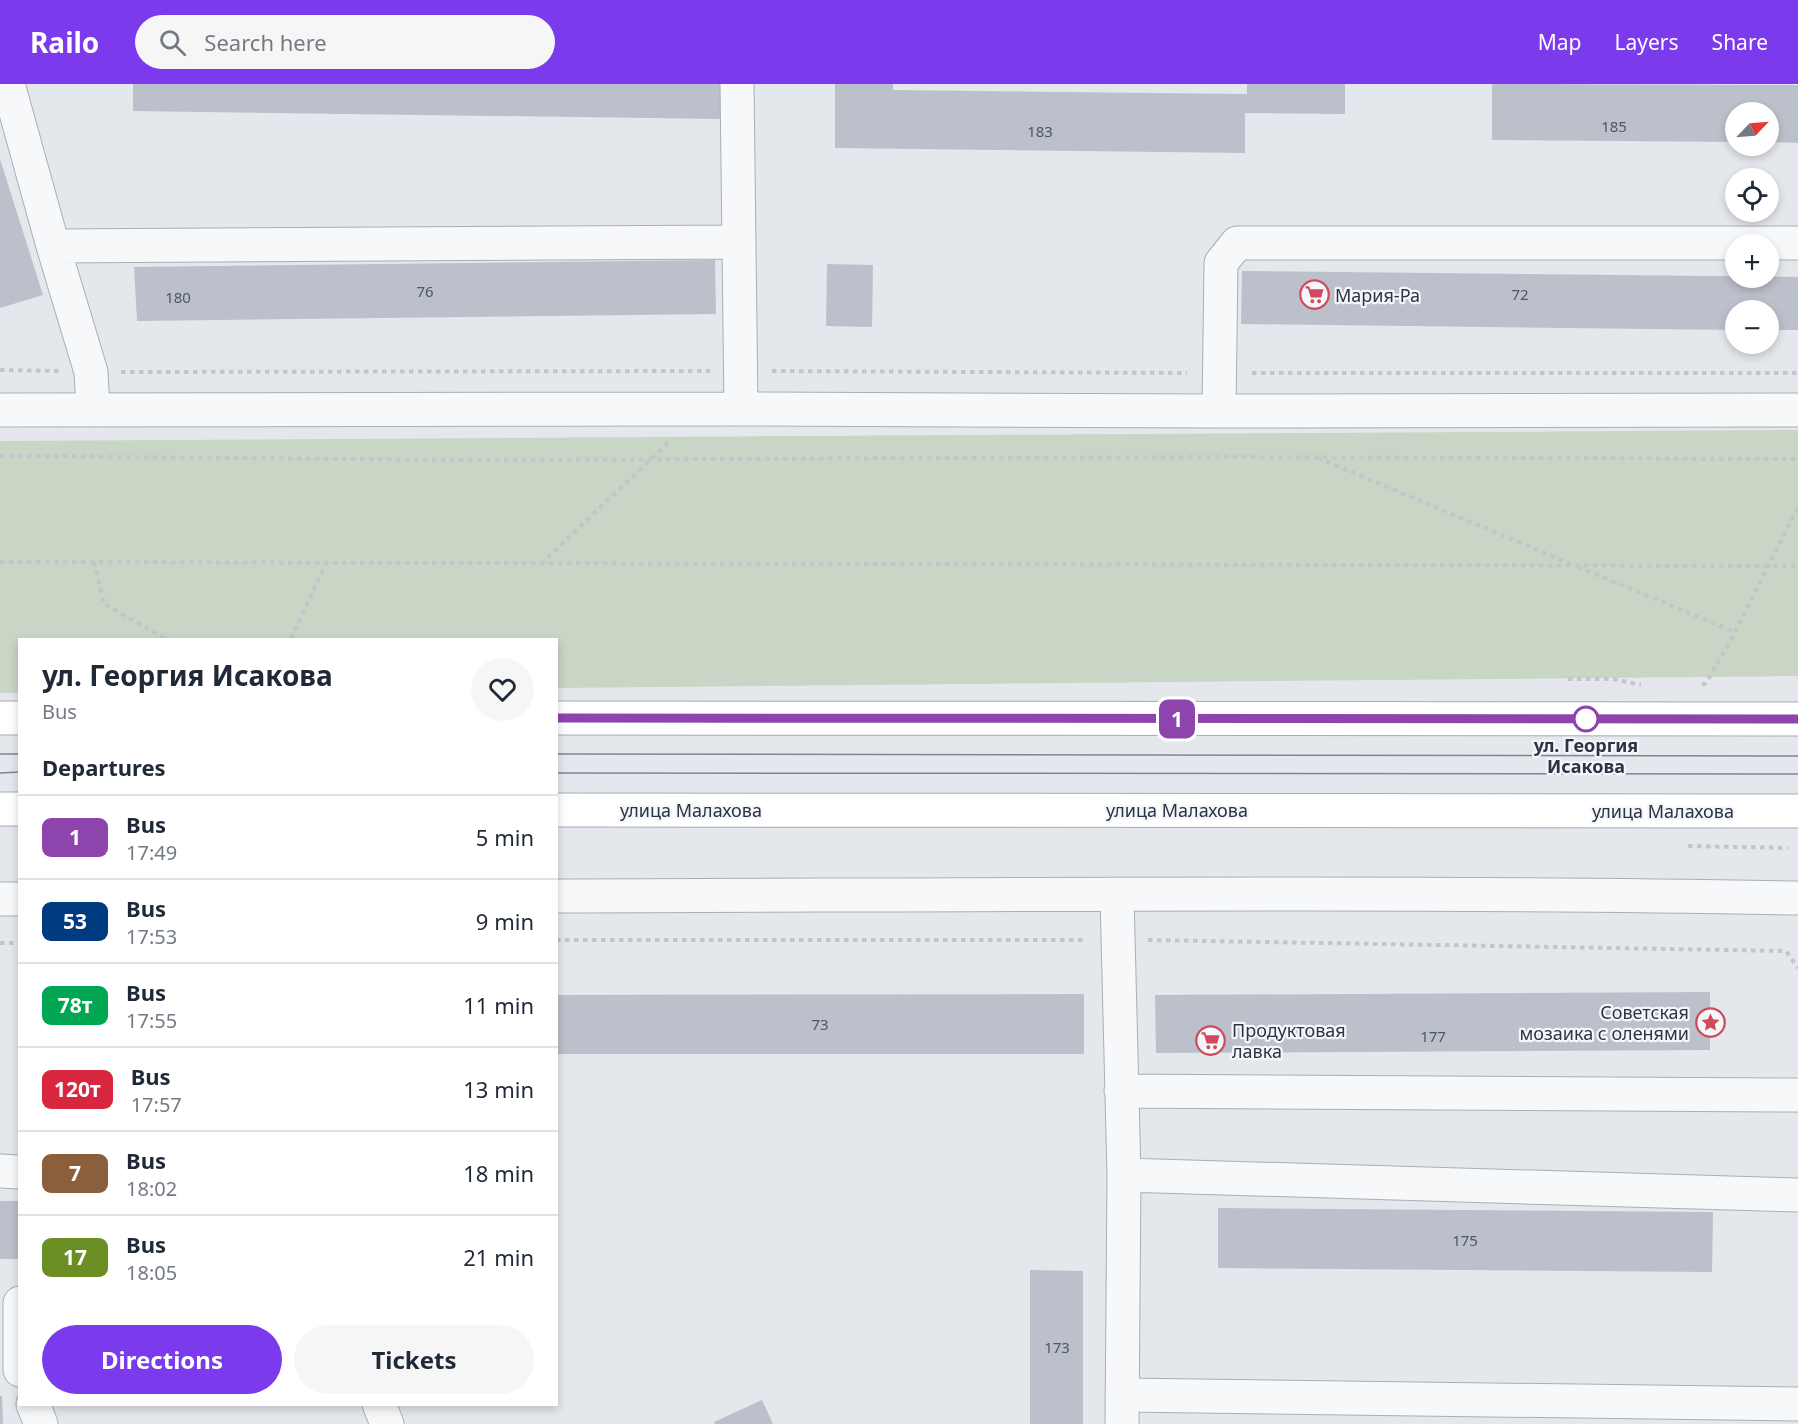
<!DOCTYPE html>
<html lang="en">
<head>
<meta charset="utf-8">
<style>
  :root { --surface:#fff; --page:#f6f6f7; --text:#1f2937; --muted:#747a83; --line:#e0e1e3; --accent:#7c3aed }
  body { margin:0; font-family:"Noto Sans",sans-serif; background:var(--page); color:var(--text); height:100vh; display:flex; flex-direction:column; font-size:22px; white-space:nowrap }
  * { box-sizing:border-box; margin:0 }
  p { font-size:20px; color:var(--muted) }
  .icon { flex:none; width:33px; height:33px; fill:none; stroke:currentColor; stroke-width:2; stroke-linecap:round; stroke-linejoin:round }
  .map { position:relative; flex:1; overflow:hidden }
  .details { position:absolute; left:18px; top:554px; width:540px; height:768px; display:flex; flex-direction:column; background:var(--surface); border-radius:0px; box-shadow:0 3px 9px #0003 }
  .details>* { flex:none }
  .badge { padding:0 12px; border-radius:9px; font-size:21px; line-height:39px }
  .needle { width:39px; rotate:65deg }
  .buttons { position:absolute; left:1725px; top:18px; display:grid; gap:12px }
  .buttons a { display:grid; place-items:center; width:54px; height:54px; border-radius:50%; background:var(--surface); box-shadow:0 3px 9px #0003; font-size:30px }
  .map>.badge { position:absolute; translate:-50% -50%; box-shadow:0 0 0 3px #fff }
  h2 { padding:0 24px; font-size:22px; line-height:54px }
  .round { display:grid; place-items:center; flex:none; width:63px; height:63px; border-radius:32px; background:var(--page) }
  .overview { display:flex; align-items:center; justify-content:space-between; height:102px; padding:0 24px }
  h1 { font-size:28px; font-weight:700; line-height:45px }
  .cta { display:flex; gap:12px; margin-top:auto; padding:12px 24px }
  .cta a { flex:1; height:69px; border-radius:36px; background:var(--accent); color:#fff; font-size:24px; font-weight:700; line-height:69px; text-align:center }
  .cta a+a { background:var(--page); color:var(--text) }
  ul { padding:0; list-style:none }
  li { display:flex; align-items:center; gap:18px; height:84px; padding:0 24px; border-top:2px solid var(--line) }
  li div { flex:1 }
  li b { display:block; font-size:22px }
  li em { font-style:normal }
  li .badge { min-width:66px; font-weight:700; text-align:center }
  header { display:flex; align-items:center; gap:36px; box-sizing:border-box; height:84px; padding:0 30px; background:var(--accent); color:#fff }
  header strong { font-size:28px }
  nav { display:flex; gap:33px; margin-inline-start:auto; font-size:21px }
  .search { width:420px; height:54px; background:var(--page); display:flex; align-items:center; gap:15px; box-sizing:border-box; padding:0 21px; border-radius:33px; color:var(--muted); font-size:22px }
  .map>svg:first-child { display:block }
  .green { fill:#c9d6c5 }
  .building { fill:#bbc0ca }
  .lines { fill:none; stroke-linecap:round; stroke-linejoin:round }
  .minor-casing { stroke:#a9aeb7; stroke-width:35 }
  .major-casing { stroke:#a3abb8; stroke-width:35 }
  .path { stroke:#c2c5cb; stroke-width:4; stroke-dasharray:4.5 4.5; stroke-linecap:butt }
  .minor { stroke:#f7f8fa; stroke-width:33 }
  .major { stroke:#fff; stroke-width:33 }
  .tram { stroke:#7d8696; stroke-width:1.5 }
  .line-casing { stroke:#fff; stroke-width:14 }
  .line { stroke:#8e44ad; stroke-width:9 }
  .stop-dot { fill:#fff; stroke:#8e44ad; stroke-width:3 }
  .labels { text-anchor:middle; dominant-baseline:central; stroke-width:4.5; stroke-linejoin:round; paint-order:stroke }
  .number-label { font-size:15px; fill:#4f5766 }
  .poi-label { font-size:18px; fill:#2b3445; stroke:#f4f6f9; text-anchor:start }
  .stop-label { font-size:18px; font-weight:bold; fill:#2b3445; stroke:#f4f6f9 }
  .street-label { font-size:18px; fill:#2b3445; stroke:#f4f6f9 }
</style>
</head>
<body>
<header>
<strong>Railo</strong>
<div class="search"><svg class="icon" aria-label="search" viewBox="0 0 24 24"><circle cx="10" cy="10" r="6"/><path d="M15 15l6 6"/></svg>Search here</div>
<nav><a>Map</a><a>Layers</a><a>Share</a></nav>
</header>
<div class="map">
<svg width="1798" height="1340" viewBox="0 0 1798 1340">
  <rect width="100%" height="100%" fill="#e4e7ec"/>
  <!-- green -->
  <path class="green" d="M1798,346V592L557,604L556,555H20L19,609H0V357Z"/>
  <!-- building -->
  <path class="building" d="M133,0H720V35L133,27Z
    M835,0H893V6L1247,10V0H1345V30L1245,29V69L835,64Z
    M1492,0L1798,1V59L1768,58V28H1736V58L1492,56Z
    M0,75L43,211L0,224Z
    M715,176L716,230L137,237L134,183Z
    M827,180L873,181L872,243L826,242Z
    M1242,187L1798,193V246H1768V226H1736V246L1241,240Z
    M1710,908V966L1156,969L1155,911Z
    M1084,910V970H556V911Z
    M0,1117H20V1175H0Z
    M1218,1124L1713,1128L1712,1188L1218,1184Z
    M1030,1186L1083,1187V1340H1030Z
    M0,1312H2L3,1340H0Z
    M762,1316L773,1340H715L714,1338Z"/>
  <g class="lines">
    <defs>
      <path id="minor" d="M8,0L53,162L91,288L93,326
        M737,0L741,325
        M53,162L738,158
        M0,326L741,325L1219,327L1798,326
        M1219,327L1221,179L1237,159H1798
        M1117,811L1124,1091L1122,1340
        M556,812C970,811 1384,807 1798,814
        M0,815H20
        M1121,1007L1798,1011
        M0,1087L20,1088
        M1124,1091L1798,1111
        M20,1219V1286
        M1122,1311L1798,1320
        M33,1320L41,1340
        M379,1320L387,1340"/>
      <path id="major" d="M0,634H20
        M556,634L1798,635
        M0,725H20
        M556,726L1798,727"/>
    </defs>
    <!-- minor casing -->
    <use href="#minor" class="minor-casing"/>
    <!-- major casing -->
    <use href="#major" class="major-casing"/>
    <!-- path -->
    <path class="path" d="M0,286L59,287
      M772,287L1187,289
      M121,288L710,287
      M1252,289H1798
      M0,372L469,376L1222,373L1798,375
      M1318,374L1571,480
      M0,478L1798,482
      M94,478L104,520L166,555
      M541,480L670,357
      M1578,483L1735,548
      M291,555L326,479
      M1568,595H1613L1641,601
      M1702,601L1706,599L1735,548L1798,423
      M1688,762L1788,764
      M556,856H1087
      M1148,856L1786,867L1798,884
      M0,859H20"/>
    <!-- minor -->
    <use href="#minor" class="minor"/>
    <!-- major -->
    <use href="#major" class="major"/>
    <!-- tram -->
    <path class="tram" d="M0,670H20
      M556,670L1798,672
      M0,689L20,688
      M556,689L1798,690"/>
  </g>
  <g class="lines">
    <defs>
      <path id="line" d="M556,634L1798,635"/>
    </defs>
    <!-- line casing -->
    <use href="#line" class="line-casing"/>
    <!-- line -->
    <use href="#line" class="line"/>
  </g>
  <!-- icons -->
  <defs>
    <symbol id="supermarket-ring" viewBox="-11 -11 22 22"><circle r="9.5" fill="#f4f6f9" stroke="#d1495b" stroke-width="1.5"/><path d="M-6-5.5h2.5l.6 2H6L4.5 2H-2.5L-4.4-4H-6ZM-1.5 3.2a1.3 1.3 0 1 0 .1 0ZM3 3.2a1.3 1.3 0 1 0 .1 0Z" fill="#d1495b"/></symbol>
    <symbol id="sight-ring" viewBox="-11 -11 22 22"><circle r="9.5" fill="#f4f6f9" stroke="#d1495b" stroke-width="1.5"/><path d="M0-6L1.8-2.2L6-1.7L2.9 1.2L3.7 5.4L0 3.3L-3.7 5.4L-2.9 1.2L-6-1.7L-1.8-2.2Z" fill="#d1495b"/></symbol>
  </defs>
  <g fill-rule="evenodd">
    <use href="#supermarket-ring" x="1298" y="194" width="33" height="33"/>
    <use href="#sight-ring" x="1694" y="922" width="33" height="33"/>
    <use href="#supermarket-ring" x="1194" y="940" width="33" height="33"/>
  </g>
  <!-- markers -->
  <circle class="stop-dot" cx="1586" cy="635" r="12"/>
  <g class="labels">
    <!-- number labels -->
    <g class="number-label">
      <text x="1614" y="42">185</text>
      <text x="1040" y="47">183</text>
      <text x="425" y="207">76</text>
      <text x="1520" y="210">72</text>
      <text x="178" y="213">180</text>
      <text x="820" y="940">73</text>
      <text x="1433" y="952">177</text>
      <text x="1465" y="1156">175</text>
      <text x="1057" y="1263">173</text>
    </g>
    <!-- poi labels -->
    <g class="poi-label">
      <text x="1335" y="211">Мария-Ра</text>
      <text x="1689" y="928" text-anchor="end">Советская<tspan x="1689" dy="21">мозаика с оленями</tspan></text>
      <text x="1232" y="946">Продуктовая<tspan x="1232" dy="21">лавка</tspan></text>
    </g>
    <!-- stop labels -->
    <g class="stop-label">
      <text x="1586" y="661">ул. Георгия<tspan x="1586" dy="21">Исакова</tspan></text>
    </g>
    <!-- street labels -->
    <g class="street-label">
      <text x="691" y="726">улица Малахова</text>
      <text x="1177" y="726">улица Малахова</text>
      <text x="1663" y="727">улица Малахова</text>
    </g>
  </g>
</svg>
<div class="buttons">
<a><svg class="needle" viewBox="-14 -14 28 28"><path d="M0-13l5 13h-10z" fill="#e53935"/><path d="M0 13l5-13h-10z" fill="#747a83"/></svg></a>
<a><svg class="icon" aria-label="locate" viewBox="0 0 24 24"><circle cx="12" cy="12" r="6"/><path d="M12 2v4M12 18v4M2 12h4M18 12h4"/></svg></a>
<a>+</a>
<a>−</a>
</div>
<b class="badge" style="left:1177px;top:635px;background:#8e44ad;color:#fff">1</b>
<section class="details">
<div class="overview"><div><h1>ул. Георгия Исакова</h1><p>Bus</p></div><a class="round"><svg class="icon" aria-label="heart" viewBox="0 0 24 24"><path d="M12 20l-8-8c-3-5 5-10 8-4 3-6 11-1 8 4z"/></svg></a></div>
<h2>Departures</h2>
<ul>
<li><span class="badge" style="background:#8e44ad;color:#fff">1</span><div><b>Bus</b><p>17:49</p></div><em>5 min</em></li>
<li><span class="badge" style="background:#003b80;color:#fff">53</span><div><b>Bus</b><p>17:53</p></div><em>9 min</em></li>
<li><span class="badge" style="background:#00a651;color:#fff">78т</span><div><b>Bus</b><p>17:55</p></div><em>11 min</em></li>
<li><span class="badge" style="background:#d7263d;color:#fff">120т</span><div><b>Bus</b><p>17:57</p></div><em>13 min</em></li>
<li><span class="badge" style="background:#8b5e3c;color:#fff">7</span><div><b>Bus</b><p>18:02</p></div><em>18 min</em></li>
<li><span class="badge" style="background:#6b8e23;color:#fff">17</span><div><b>Bus</b><p>18:05</p></div><em>21 min</em></li>
</ul>
<div class="cta"><a>Directions</a><a>Tickets</a></div>
</section>
</div>
</body>
</html>
